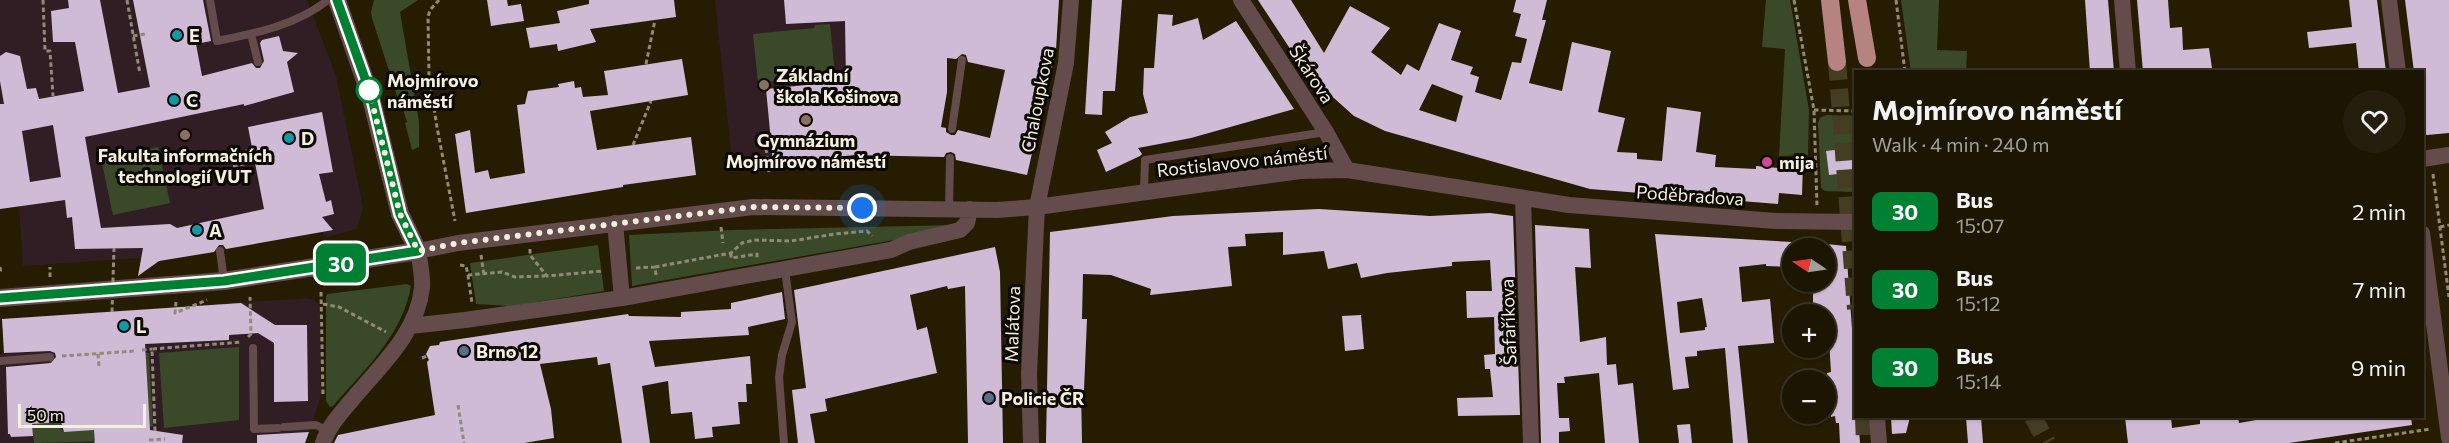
<!DOCTYPE html>
<html lang="en">
<head>
<meta charset="utf-8">
<style>
  :root { --surface:#1c1502; --page:#251e0c; --text:#f1f3f6; --muted:#a09f99; --line:#3a3424 }
  body { margin:0; font-family:Commissioner,sans-serif; background:var(--page); color:var(--text); height:100vh; display:flex; flex-direction:column; font-size:22px; white-space:nowrap }
  * { box-sizing:border-box; margin:0 }
  p { font-size:20px; color:var(--muted) }
  .icon { flex:none; width:33px; height:33px; fill:none; stroke:currentColor; stroke-width:2; stroke-linecap:round; stroke-linejoin:round }
  .map { position:relative; flex:1; overflow:hidden }
  .side { position:absolute; left:1854px; top:70px; width:570px; height:348px; display:flex; flex-direction:column; background:var(--surface); border-radius:0px; box-shadow:0 2px 4px #0004,0 0 0 2px var(--line) }
  .side>* { flex:none }
  .badge { padding:0 12px; border-radius:9px; font-size:21px; line-height:39px }
  .needle { width:39px; rotate:283deg }
  .fabs { position:absolute; left:1782px; top:238px; display:grid; gap:12px }
  .fabs a { display:grid; place-items:center; width:54px; height:54px; border-radius:50%; background:var(--surface); box-shadow:0 2px 4px #0004,0 0 0 2px var(--line); font-size:30px }
  .scale { position:absolute; left:18px; bottom:15px; width:128px; box-sizing:border-box; padding-left:6px; border:3px solid #f5efdf; border-top:0; font-size:16px; line-height:21px; white-space:nowrap; color:#f5efdf; -webkit-text-stroke:4px #0b0701; paint-order:stroke }
  .you { position:absolute; width:30px; height:30px; margin:-15px; border:4px solid #fff; border-radius:50%; background:#1a73e8; box-shadow:0 0 0 9px #1a73e833 }
  .map>.badge { position:absolute; translate:-50% -50%; box-shadow:0 0 0 3px #fff }
  .round { display:grid; place-items:center; flex:none; width:63px; height:63px; border-radius:32px; background:var(--page) }
  .summary { display:flex; align-items:center; justify-content:space-between; height:102px; padding:0 18px }
  h1 { font-size:28px; font-weight:700; line-height:45px }
  ul { padding:0; list-style:none }
  li { display:flex; align-items:center; gap:18px; height:78px; padding:0 18px }
  li div { flex:1 }
  li b { display:block; font-size:22px }
  li em { font-style:normal }
  li .badge { min-width:66px; font-weight:700; text-align:center }
  .map>svg:first-child { display:block }
  .education { fill:#311e24 }
  .green { fill:#3a4a29 }
  .building { fill:#d0bbd7; fill-rule:evenodd }
  .lines { fill:none; stroke-linecap:round; stroke-linejoin:round }
  .trunk-tunnel { stroke:#443c23; stroke-width:18; stroke-dasharray:18 9; stroke-linecap:butt }
  .path { stroke:#918a75; stroke-width:3; stroke-dasharray:4.5 3; stroke-linecap:butt }
  .service { stroke:#634c4b; stroke-width:8 }
  .minor { stroke:#634c4b; stroke-width:16 }
  .tertiary { stroke:#634c4b; stroke-width:18 }
  .trunk { stroke:#b78380; stroke-width:18 }
  .path-bridge { stroke:#918a75; stroke-width:3; stroke-dasharray:4.5 3; stroke-linecap:butt }
  .line-casing { stroke:#fff; stroke-width:14 }
  .line { stroke:#008033; stroke-width:9 }
  .walk { stroke:#f5efdf; stroke-width:6; stroke-dasharray:0 10.8 }
  .culture-dot { fill:#0f9aa8; stroke:#0b0701; stroke-width:2 }
  .education-dot { fill:#8d6e63; stroke:#0b0701; stroke-width:2 }
  .stop-dot { fill:#fff; stroke:#008033; stroke-width:3 }
  .hotel-dot { fill:#d1479c; stroke:#0b0701; stroke-width:2 }
  .service-dot { fill:#5c6f8a; stroke:#0b0701; stroke-width:2 }
  .labels { text-anchor:middle; dominant-baseline:central; stroke-width:6; stroke-linejoin:round; paint-order:stroke }
  .poi-label { font-size:18px; font-weight:bold; fill:#f5efdf; stroke:#0b0701; text-anchor:start }
  .street-label { font-size:18px; fill:#f5efdf; stroke:#0b0701 }
  .stop-label { font-size:18px; font-weight:bold; fill:#f5efdf; stroke:#0b0701; text-anchor:start }
</style>
</head>
<body>
<div class="map">
<svg width="2449" height="443" viewBox="0 0 2449 443">
  <rect width="100%" height="100%" fill="#251c02"/>
  <!-- education -->
  <path class="education" d="M0,0H307L336,76L363,208L357,229L328,237L321,232L152,262L148,269H143L140,258L23,266L19,206L30,182L19,113L0,115Z
    M715,0H848L849,81L766,89L773,164L733,170Z
    M307,298L315,300L320,307L321,396L305,443H0V354L4,353L2,319Z"/>
  <!-- green -->
  <path class="green" d="M374,0H418L400,12L419,122V147L412,150L405,123L407,122L403,109L401,108L372,18L371,12Z
    M1766,0H1790L1809,110L1808,155L1779,156L1785,49L1762,47Z
    M1901,0H1939L1937,50L1967,51L1966,72H1911Z
    M830,24L835,75L758,83L753,34L814,28L815,25Z
    M1826,115L1855,116V147L1826,151L1829,175L1855,172V189L1853,192L1825,191L1821,188L1818,123L1820,118Z
    M158,147L170,203L113,215L101,159Z
    M955,225L934,233L632,286L629,235L732,230Z
    M598,245L604,291L512,306L476,304L470,263Z
    M407,284L411,286C402,336 365,369 333,406L330,407L326,401V297L327,294Z
    M239,347V420L164,428L159,353Z
    M149,353L153,426L148,427L149,440L34,443L32,424L41,423L50,359L94,356L58,380L61,429L64,432L86,430L101,355Z"/>
  <!-- building -->
  <path class="building" d="M68,0H100L118,93L150,87L133,0H203L211,41L196,44L202,76L252,63L256,68H260L264,61L260,43L262,40L279,36L283,51L298,53L287,62L294,92L244,106V104L85,137L101,228L170,224L177,228L264,209L248,127L322,112L333,172L319,174L326,202L331,200L334,214L322,217L333,230L226,249L223,245H219L214,252L159,261L138,276L143,248L75,249L72,217L67,218L65,200L0,209V104H4L0,81V56L6,52L20,56L27,89L36,88L39,99L84,91L75,42H53L51,11L69,8ZM53,125L61,177L30,182L22,131Z
    M487,0H507L508,6L521,4L524,21L491,26Z
    M589,0H674L676,17L590,29L596,42L558,51L557,44L530,48L526,28L560,23L557,11L589,4Z
    M784,0H1059L1056,50L1027,175L956,160L955,154L951,152L946,153L944,157L855,155L773,163L766,89L846,81L845,21L786,24ZM962,54L966,55L968,62L1005,70L990,138L958,130L955,135H951L946,132V128L941,127L947,92V58L956,59Z
    M1092,0H1122L1115,91H1103L1102,115L1085,114Z
    M1258,0H1291L1324,53L1350,6L1390,28L1371,52L1401,75L1407,64L1419,71L1439,23L1461,31L1451,60L1473,67L1470,74L1479,77L1475,92L1501,100L1512,62L1521,63L1527,39L1515,36L1521,14L1513,12L1516,0H1547L1542,20H1546L1529,83L1562,91L1572,42L1611,51L1598,112L1625,118L1617,152L1637,153V159L1662,161L1667,107L1701,112L1696,152L1716,155L1715,167L1756,169V166L1779,168L1780,163L1803,164L1802,195L1779,193L1778,204L1590,189L1385,131L1354,116L1306,73ZM1432,84L1463,96L1456,122L1419,110Z
    M2085,0H2108L2114,72H2090Z
    M2137,0H2168L2170,28L2182,27L2183,50L2209,48L2212,68L2143,72Z
    M2349,0H2377L2386,72H2359L2356,43L2309,48L2307,32L2352,27Z
    M2405,0H2449V133L2427,135L2422,132V72H2414Z
    M1158,14L1173,15L1172,26L1198,18L1203,40L1236,21L1294,109L1191,138L1138,148L1142,154L1140,156L1106,172L1097,150L1112,143L1105,132L1130,117L1148,113L1143,94L1144,68H1154Z
    M682,59L688,95L590,111L597,150L691,137L696,175L623,185V187L466,213L455,134L470,130L475,173L488,170L490,179L525,173L517,105L525,104L528,91L559,87L558,84L574,81L575,88L581,87L583,97L608,95L604,71Z
    M1856,147V172L1829,175L1826,151Z
    M1319,209L1430,216L1490,213L1513,216L1520,415L1458,416L1457,398L1493,397L1490,369H1485L1484,355L1495,354L1494,317L1467,318L1466,291H1492L1490,260L1452,262V266L1387,273L1361,278L1357,263L1328,269L1324,251L1283,255V232L1245,234L1246,246L1228,247L1232,286L1150,295L1151,289L1111,275L1083,274L1082,319H1087L1084,390H1081L1082,443H1046L1050,232L1173,216Z
    M1535,225L1589,229L1591,268L1575,267L1580,342L1606,337L1607,365L1616,364L1618,385L1633,383L1639,443H1605L1599,373L1564,377L1565,383H1557L1559,418H1569L1570,431L1559,432V443H1541Z
    M1655,234L1792,242V267L1766,266V264L1739,267L1742,302L1770,299L1774,343L1738,346L1748,443H1733L1725,348L1697,351V356L1685,357L1689,388L1673,390ZM1702,298L1707,327H1705V330L1680,333L1677,302Z
    M1826,244L1846,246L1855,370L1856,417H1858L1860,443H1840L1839,423H1836L1835,416L1831,417L1827,373L1831,372L1829,340H1826V315H1813V282H1826Z
    M995,247L1000,272L1003,443H968L965,286L948,289L947,286L910,295L917,330L927,327L937,373L825,399L827,411L810,414L815,443H798L792,390L806,388L794,290Z
    M782,292L785,319L748,327L749,335L649,341L655,367L750,356L752,384H746L747,402H738L740,424L712,427L713,437L695,439L692,412L671,414L668,381L642,386L650,443H622L610,363L598,365L597,357L540,364L551,409L554,438L524,443H334L338,435L435,415L427,362L429,360L426,354L430,346L439,345L440,342L628,314L629,316L681,317V312L731,309V303Z
    M241,303L275,325H307L308,401L274,402V343L258,333L229,335V340L145,344L150,430L183,435L182,443H95L94,430L64,432L61,422L32,424L33,436L11,437L10,434H8L6,367L51,363L56,357L55,353L50,351L4,353L2,319Z
    M1361,315L1364,349L1345,351L1342,316Z
    M1891,417H1910L1906,433L1892,434Z
    M1966,417H1981L1983,443H1968Z
    M2125,417H2171L2172,428L2200,424V417H2238L2239,423L2273,417H2411L2412,425L2289,443H2128Z
    M1690,424L1692,443H1679L1677,425Z
    M309,432L305,443H257V435Z"/>
  <g class="lines">
    <!-- trunk-tunnel -->
    <path class="trunk-tunnel" d="M1837,62L1856,309
      M1864,417L1865,443
      M2033,417L2047,443"/>
    <!-- path -->
    <path class="path" d="M43,0L45,51H50L53,96
      M127,0L140,74
      M439,0L430,10L428,17L429,76L437,127L455,221
      M1794,0L1814,110L1817,206
      M1896,0L1905,72
      M133,36L145,34
      M646,64L655,20
      M1814,110L1856,111
      M765,141L769,172
      M633,145L651,101
      M253,150L255,162L233,166L231,154Z
      M2433,174L2449,297
      M721,227L723,243
      M2440,227L2449,225
      M530,249V255L547,276L603,271
      M731,253V258L757,254V258
      M481,255L484,275
      M460,265L466,266L468,275L502,272L515,277L545,276
      M0,267L1,274
      M655,267L731,253L742,243L754,240L791,241L835,234L867,231L872,236
      M636,268L655,267L656,275
      M468,275L472,303
      M50,277V267
      M321,292L323,397
      M176,302L175,313L207,300
      M323,304L339,307L386,332
      M248,337L251,334L250,297
      M142,350L152,349
      M98,354L99,366
      M62,356L135,351
      M422,358L427,356
      M458,405L464,443
      M155,431L152,349L242,342
      M149,440L165,439
      M94,443H95
      M2335,443L2431,429"/>
    <!-- service -->
    <path class="service" d="M210,0L217,41C256,33 297,25 328,0
      M251,34L258,62
      M952,129L962,60
      M1144,192L1145,160L1326,132
      M949,209L950,158
      M220,251L224,281
      M253,348L254,429L278,428
      M0,361L50,357
      M284,427L316,425L328,431
      M784,443L779,377L782,355L792,322L785,270"/>
    <!-- minor -->
    <path class="minor" d="M1241,0L1326,132L1347,170
      M2122,0L2128,72
      M2389,0L2398,72
      M2422,159L2449,155
      M1523,199L1531,443
      M615,223L622,298
      M2422,233L2449,438
      M410,326L465,320L622,298L891,250L909,242L960,230L967,223L970,209
      M1877,417L1879,443
      M323,443C328,427 340,414 351,401C379,367 417,334 422,288C423,276 420,263 418,251L458,243L753,207L997,210L1037,207L1300,171L1347,170L1569,205L1776,221L1856,222
      M1031,443L1029,373L1037,207L1066,63L1071,0"/>
    <!-- tertiary -->
    <path class="tertiary" d="M0,298L224,281L418,251L400,214L371,98L337,0"/>
    <!-- trunk -->
    <path class="trunk" d="M1830,0L1837,62
      M1857,0L1867,58"/>
    <!-- path-bridge -->
    <path class="path-bridge" d="M112,312L114,248"/>
  </g>
  <g class="lines">
    <defs>
      <path id="line" d="M0,298L224,281L418,251L400,214L372,98L337,0"/>
    </defs>
    <!-- line casing -->
    <use href="#line" class="line-casing"/>
    <!-- line -->
    <use href="#line" class="line"/>
    <!-- walk -->
    <path class="walk" d="M369,90L400,214L418,251L458,243L753,207L862,208"/>
  </g>
  <!-- markers -->
  <g class="culture-dot">
    <circle cx="177" cy="35" r="6"/>
    <circle cx="174" cy="100" r="6"/>
    <circle cx="289" cy="138" r="6"/>
    <circle cx="197" cy="230" r="6"/>
    <circle cx="124" cy="326" r="6"/>
  </g>
  <g class="education-dot">
    <circle cx="764" cy="85" r="6"/>
    <circle cx="806" cy="120" r="6"/>
    <circle cx="185" cy="135" r="6"/>
  </g>
  <circle class="stop-dot" cx="369" cy="90" r="12"/>
  <circle class="hotel-dot" cx="1767" cy="162" r="6"/>
  <g class="service-dot">
    <circle cx="464" cy="351" r="6"/>
    <circle cx="989" cy="398" r="6"/>
  </g>
  <g class="labels">
    <!-- poi labels -->
    <g class="poi-label">
      <text x="189" y="35">E</text>
      <text x="776" y="75">Základní<tspan x="776" dy="21">škola Košinova</tspan></text>
      <text x="186" y="100">C</text>
      <text x="301" y="138">D</text>
      <text x="806" y="140" text-anchor="middle">Gymnázium<tspan x="806" dy="21">Mojmírovo náměstí</tspan></text>
      <text x="185" y="155" text-anchor="middle">Fakulta informačních<tspan x="185" dy="21">technologií VUT</tspan></text>
      <text x="1779" y="162">mija</text>
      <text x="209" y="230">A</text>
      <text x="136" y="326">L</text>
      <text x="476" y="351">Brno 12</text>
      <text x="1001" y="398">Policie ČR</text>
    </g>
    <!-- street labels -->
    <g class="street-label">
      <text transform="translate(1312 74) rotate(57)">Škárova</text>
      <text transform="translate(1037 100) rotate(-79)">Chaloupkova</text>
      <text transform="translate(1242 161) rotate(-6)">Rostislavovo náměstí</text>
      <text transform="translate(1690 195) rotate(4)">Poděbradova</text>
      <text transform="translate(1508 322) rotate(-92)">Šafaříkova</text>
      <text transform="translate(1012 324) rotate(-88)">Malátova</text>
    </g>
    <!-- stop labels -->
    <g class="stop-label">
      <text x="387" y="80">Mojmírovo<tspan x="387" dy="21">náměstí</tspan></text>
    </g>
  </g>
</svg>
<div class="fabs">
<a><svg class="needle" viewBox="-14 -14 28 28"><path d="M0-13l5 13h-10z" fill="#e53935"/><path d="M0 13l5-13h-10z" fill="#a09f99"/></svg></a>
<a>+</a>
<a>−</a>
</div>
<div class="scale">50 m</div>
<div class="you" style="left:862px;top:208px"></div>
<b class="badge" style="left:341px;top:263px;background:#008033;color:#fff">30</b>
<section class="side">
<div class="summary"><div><h1>Mojmírovo náměstí</h1><p>Walk · 4 min · 240 m</p></div><a class="round"><svg class="icon" aria-label="heart" viewBox="0 0 24 24"><path d="M12 20l-8-8c-3-5 5-10 8-4 3-6 11-1 8 4z"/></svg></a></div>
<ul>
<li><span class="badge" style="background:#008033;color:#fff">30</span><div><b>Bus</b><p>15:07</p></div><em>2 min</em></li>
<li><span class="badge" style="background:#008033;color:#fff">30</span><div><b>Bus</b><p>15:12</p></div><em>7 min</em></li>
<li><span class="badge" style="background:#008033;color:#fff">30</span><div><b>Bus</b><p>15:14</p></div><em>9 min</em></li>
</ul>
</section>
</div>
</body>
</html>
